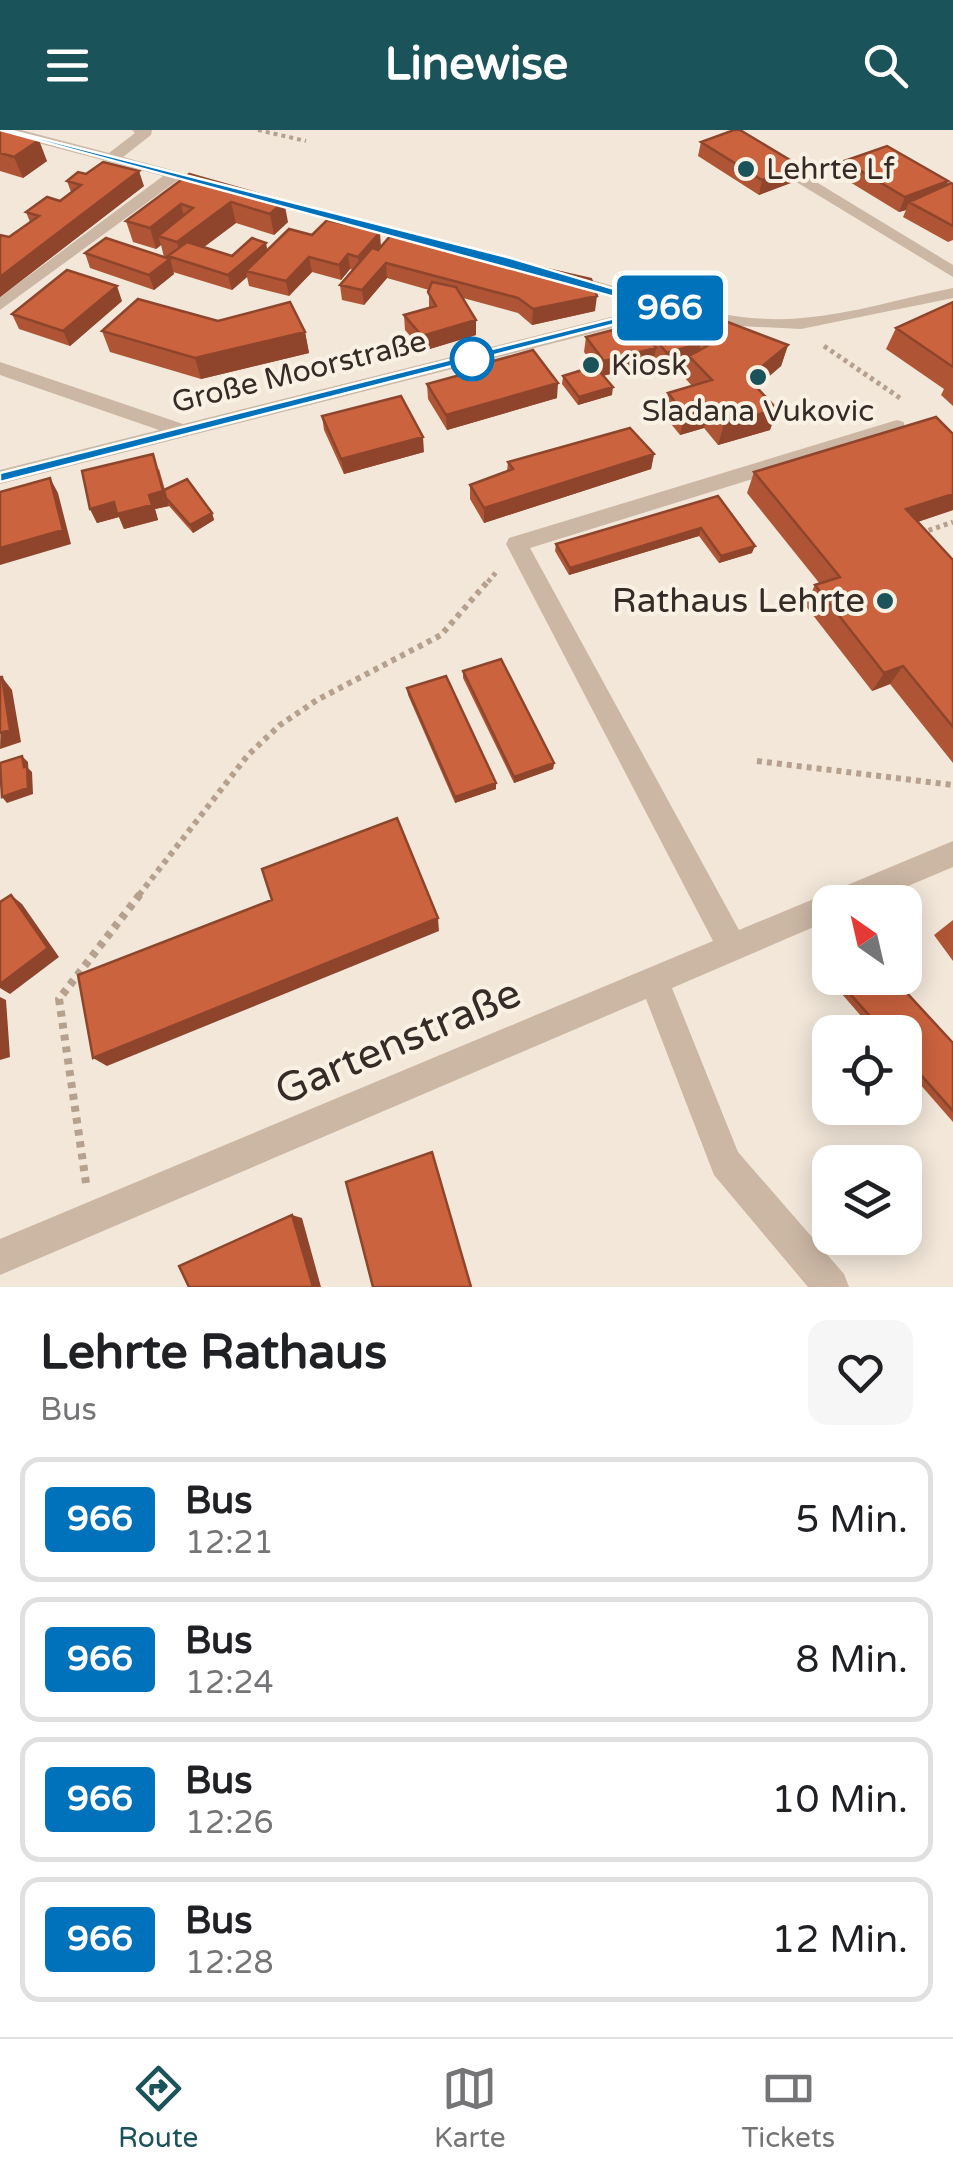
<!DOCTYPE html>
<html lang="de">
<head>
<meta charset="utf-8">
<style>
  :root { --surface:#fff; --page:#f6f6f6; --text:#202124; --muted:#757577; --line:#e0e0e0; --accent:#1a5359 }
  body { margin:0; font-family:"Varela Round",sans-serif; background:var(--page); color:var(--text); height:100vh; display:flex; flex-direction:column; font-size:38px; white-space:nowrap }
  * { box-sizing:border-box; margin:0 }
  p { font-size:32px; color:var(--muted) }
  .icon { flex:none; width:55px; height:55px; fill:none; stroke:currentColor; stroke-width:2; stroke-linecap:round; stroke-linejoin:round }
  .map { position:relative; height:1157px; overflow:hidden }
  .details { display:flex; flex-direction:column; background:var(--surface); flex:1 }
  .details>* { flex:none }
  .badge { padding:0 20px; border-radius:8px; font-size:35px; line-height:65px }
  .needle { width:65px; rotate:326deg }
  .tools { position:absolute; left:812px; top:755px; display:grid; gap:20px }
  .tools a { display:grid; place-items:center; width:110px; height:110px; border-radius:20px; background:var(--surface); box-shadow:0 5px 25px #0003; font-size:50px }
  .map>.badge { position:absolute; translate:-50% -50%; box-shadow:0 0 0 5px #fff }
  .round { display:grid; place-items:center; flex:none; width:105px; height:105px; border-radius:20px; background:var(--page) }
  .summary { display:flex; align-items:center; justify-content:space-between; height:170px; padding:0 40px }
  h1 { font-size:48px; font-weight:800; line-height:75px }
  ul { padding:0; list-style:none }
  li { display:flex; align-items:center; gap:30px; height:125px; margin:0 20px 15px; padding:0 20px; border:5px solid var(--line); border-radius:20px }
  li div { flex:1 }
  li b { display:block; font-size:38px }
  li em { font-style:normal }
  li .badge { min-width:110px; font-weight:700; text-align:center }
  header { display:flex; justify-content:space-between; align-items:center; height:130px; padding:0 40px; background:var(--accent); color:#fff; font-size:45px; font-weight:800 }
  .tabs { display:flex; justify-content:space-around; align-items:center; height:140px; border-top:2px solid var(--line); background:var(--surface); font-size:28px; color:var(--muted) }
  .tabs a { display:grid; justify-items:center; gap:5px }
  .tabs .current { color:var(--accent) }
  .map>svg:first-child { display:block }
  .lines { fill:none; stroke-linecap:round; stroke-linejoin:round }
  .path-far3 { stroke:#b6a18f; stroke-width:4; stroke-dasharray:4 4; stroke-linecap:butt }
  .path-far2 { stroke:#b6a18f; stroke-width:5; stroke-dasharray:4 4; stroke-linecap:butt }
  .path-far1 { stroke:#b6a18f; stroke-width:6; stroke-dasharray:5 5; stroke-linecap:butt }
  .path { stroke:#b6a18f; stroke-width:8; stroke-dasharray:6 6; stroke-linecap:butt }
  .minor { fill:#cbb7a4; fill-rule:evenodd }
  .wall { fill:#af5535 }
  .shaded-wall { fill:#8e452b }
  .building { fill:#cb633e; stroke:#8e452b; stroke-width:2.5 }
  .line { fill:#0072bc; stroke:#fff; stroke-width:2.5 }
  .poi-dot { fill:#1a5359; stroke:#faf1e5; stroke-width:4 }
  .stop-dot { fill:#fff; stroke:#0072bc; stroke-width:5 }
  .labels { text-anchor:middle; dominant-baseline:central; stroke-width:8; stroke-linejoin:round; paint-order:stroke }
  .far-poi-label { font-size:30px; fill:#362b26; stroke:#faf1e5; text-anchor:start }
  .far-street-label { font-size:30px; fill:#362b26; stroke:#faf1e5 }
  .poi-label { font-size:35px; fill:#362b26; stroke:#faf1e5; text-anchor:end }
  .near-street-label { font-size:42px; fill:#362b26; stroke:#faf1e5 }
</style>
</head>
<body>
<header><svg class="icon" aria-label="menu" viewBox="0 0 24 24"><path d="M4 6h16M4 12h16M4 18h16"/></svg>Linewise<svg class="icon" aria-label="search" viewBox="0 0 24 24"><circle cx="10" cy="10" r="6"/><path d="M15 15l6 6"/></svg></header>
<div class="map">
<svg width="953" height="1157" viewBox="0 0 953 1157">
  <rect width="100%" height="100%" fill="#f2e7d9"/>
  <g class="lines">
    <!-- path-far3 -->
    <path class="path-far3" d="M258,0L306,11"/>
    <!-- path-far2 -->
    <path class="path-far2" d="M824,216L900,268
      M921,403L953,392
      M488,452L497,441"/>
    <!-- path-far1 -->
    <path class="path-far1" d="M757,631L953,655
      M139,765L248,625L280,595L317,570L441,505L490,449"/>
    <!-- path -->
    <path class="path" d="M86,1053L59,869L141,763"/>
    <!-- minor -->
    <path class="minor" d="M0,0H21L109,23L135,3L132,0H152L151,5L123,27L525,134L517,139L178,50L0,180V167L163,46L0,3Z
      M765,27H775L953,135V147L765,33Z
      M560,141C637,161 721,196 802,188C852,184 903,168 953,158V168L801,199L740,196L672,183L0,354V340L159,300L0,245V232L183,294L651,177L554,150L551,146Z
      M897,290L904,292V302L530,418L739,800L953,711V737L870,772H830V790L672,858L738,1022L844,1144L849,1157H808L714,1045L646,869L0,1145V1109L713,811L506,414L509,408Z"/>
  </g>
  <!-- wall -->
  <path class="wall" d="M0,0L47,31L23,48L0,41Z
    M701,12L796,51L759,65L698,26Z
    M844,31L946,56L953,54V110L948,112L903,87L906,80L899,82L840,46Z
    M189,44L288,92L274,105L236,93L204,117L232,126L268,120L312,105L381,116L595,181L532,195L518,183L463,168L476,205L423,221L405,200L404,185L429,178V160L387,148L364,175L342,170L340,155L353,140L350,139L341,150L312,142L289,166L249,156L247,147L232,160L173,142L174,144L154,160L90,138L85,123L164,127L161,115L156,119L133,112L126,91Z
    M67,51L144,56L0,167V105L9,107L30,92L26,82L60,71L71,62Z
    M122,171L70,216L19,199L12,184Z
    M953,172V276L941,265L944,259L886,219L896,198Z
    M637,188L788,215L781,236L757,257L777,279L770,300L718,315L704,298L680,305L663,284L668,263L692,256L684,247L686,237L662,244L653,233L603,246L612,265L578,275L562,254L563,246L595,236L584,222L586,207L636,194Z
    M218,191L305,202L309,223L201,249L110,222L102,201Z
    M479,235L557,268L447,300L428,269L427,254L479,240Z
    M322,286L424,322L344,344L324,300Z
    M953,304V380L917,392L953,430V633L890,554L872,561L805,475L815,455L820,454L747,363L754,342Z
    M654,324L651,339L484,393L470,369V355L507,341L508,332Z
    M159,339L165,360L212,383L214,390L193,403L169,376L155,379L158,390L124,399L119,387L97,393L90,379Z
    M718,366L752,423L719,433L699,406L569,445L555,421L556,414Z
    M463,541L554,633L553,639L514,653L463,548Z
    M407,558L496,659L455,673L408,565Z
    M953,790V831L934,805Z
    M830,834V848H893L953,913V992L905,937V902H875L821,840Z"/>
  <!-- shaded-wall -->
  <path class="shaded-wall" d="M39,10L47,31L23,48L14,27Z
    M800,36L796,51L759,65L762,50Z
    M139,41L144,56L0,167V147Z
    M948,51L942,66L909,72L906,80L899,82L905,67Z
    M284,71L288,92L274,105L270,84Z
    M231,72L236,93L185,131H182L177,112Z
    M181,74L186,95L158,106L161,115L156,119L150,98Z
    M380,102L381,117L360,142L358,127Z
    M266,113L269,128L246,141L247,147L232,160L228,145Z
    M348,124L350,139L341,150L339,135Z
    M309,127L312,142L289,166L286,151Z
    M170,129L174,144L154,160L149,145Z
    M386,133L387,148L364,175L362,160Z
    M117,156L122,171L70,216L63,201Z
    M597,166L595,181L532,195L533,179Z
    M476,190V205L423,221L422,206Z
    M305,202L309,223L201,249L195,228Z
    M701,213L696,234L689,226L686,237L662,244L667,223Z
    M788,215L781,236L742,269L748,248Z
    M656,218L653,233L602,246L604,231Z
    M558,253L557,268L447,300L446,285Z
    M613,257L612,265L578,275L579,267Z
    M709,277L704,298L680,305L685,284Z
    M777,279L770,300L718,315L724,294Z
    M423,307L424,322L344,344L341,329Z
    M153,324L169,376L155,379L158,390L124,399L119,387L97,393L90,379L149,365Z
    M654,324L651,339L484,393V378Z
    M50,348L58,363L71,414L0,435V418Z
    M953,364V380L894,400L906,379Z
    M212,383L214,390L193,403L190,395Z
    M701,398L699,406L569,445L570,438Z
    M755,416L752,423L719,433L721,426Z
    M903,536L890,554L872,561L884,543Z
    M2,547L12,560L21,612L0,619Z
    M22,626L28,632V638L32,642L33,664L7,673L2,667L24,637Z
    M554,633L553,639L514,653V647Z
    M496,653V659L455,673V667Z
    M11,765L22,774L59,827L10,864L0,858V854Z
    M438,788L439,801L107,936L93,928Z
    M0,867L6,870L10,927L0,930Z
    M292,1085L302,1088L321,1157H313Z"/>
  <!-- building -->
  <path class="building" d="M0,0L39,10L14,27L0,23Z
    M734,0H740L800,36L762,50L701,12Z
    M887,16L948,51L905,67L844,31Z
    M103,32L139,41L0,147V105L9,107L39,86L26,82L47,67L60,71L81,55L67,51L78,42L86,44Z
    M189,44L284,71L270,84L231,72L177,112L158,106L193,78L181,74L150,98L126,91Z
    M951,53L953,54V96L909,72Z
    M327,90L380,102L358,127L348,124L339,135L309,127L286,151L246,141L289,99L312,105Z
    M392,104L591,149L597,166L533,179L518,168L386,133L362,160L340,155L372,118L378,120Z
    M106,108L170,129L149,145L85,123Z
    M252,108L266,113L228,145L168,126L187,112L232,126Z
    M67,140L117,156L63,201L12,184Z
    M432,152L456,157L476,190L422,206L404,185L436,176L428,162Z
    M138,169L218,191L290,172L305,202L195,228L102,201Z
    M953,172V237L896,198Z
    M683,175L788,215L748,248L777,279L724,294L709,277L685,284L668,263L712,250L689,226L707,216L701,213L667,223L637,188Z
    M636,194L656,218L604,231L586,207Z
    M533,220L558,253L446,285L427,254L482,239L479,235Z
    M595,236L613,257L579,267L563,246Z
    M401,266L423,307L341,329L322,286Z
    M936,287L953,304V364L906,379L953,430V597L903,536L884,543L815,455L840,447L754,342Z
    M630,298L654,324L484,378L470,355L513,339L508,332Z
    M153,324L163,361L149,365L152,375L117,384L114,372L90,379L82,341Z
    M50,348L63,400L0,418V362Z
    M187,349L212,383L190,395L166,368L164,360Z
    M718,366L755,416L721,426L701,398L570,438L556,414Z
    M501,529L554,633L514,647L463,541Z
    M446,546L496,653L455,667L407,558Z
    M0,547H2L10,600L0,603Z
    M22,626L24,637L27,636L28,658L2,667L0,633Z
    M397,688L438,788L93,928L78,845L272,770L262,739Z
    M11,765L48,818L0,854V772Z
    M836,848H893L953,913V981L905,927V902H884Z
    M432,1022L471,1157H373L346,1052Z
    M292,1085L313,1157H189L179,1136Z"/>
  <!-- line -->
  <path class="line" d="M0,0H8L507,127L678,178L0,352V343L655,178Z"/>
  <!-- markers -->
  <g class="poi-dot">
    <circle cx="746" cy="39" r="10"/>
    <circle cx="591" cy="235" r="10"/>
    <circle cx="758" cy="247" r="10"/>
    <circle cx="885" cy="471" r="10"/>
  </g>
  <circle class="stop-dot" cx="472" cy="229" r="20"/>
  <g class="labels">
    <!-- far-poi labels -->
    <g class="far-poi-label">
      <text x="766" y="39">Lehrte Lf</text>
      <text x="611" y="235">Kiosk</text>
      <text x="758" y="281" text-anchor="middle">Sladana Vukovic</text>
    </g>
    <!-- far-street labels -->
    <g class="far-street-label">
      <text transform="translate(299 242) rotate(-14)">Große Moorstraße</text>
    </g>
    <!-- poi labels -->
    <g class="poi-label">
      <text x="865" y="471">Rathaus Lehrte</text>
    </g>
    <!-- near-street labels -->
    <g class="near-street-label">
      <text transform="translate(398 912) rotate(-23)">Gartenstraße</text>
    </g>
  </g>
</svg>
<div class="tools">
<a><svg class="needle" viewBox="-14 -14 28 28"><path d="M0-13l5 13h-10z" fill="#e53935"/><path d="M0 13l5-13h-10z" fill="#757577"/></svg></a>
<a><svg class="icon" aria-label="locate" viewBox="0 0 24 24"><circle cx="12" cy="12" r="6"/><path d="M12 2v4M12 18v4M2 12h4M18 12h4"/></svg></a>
<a><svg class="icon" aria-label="layers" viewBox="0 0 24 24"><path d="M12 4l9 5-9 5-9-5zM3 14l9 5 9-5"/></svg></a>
</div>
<b class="badge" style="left:670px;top:178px;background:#0072bc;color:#fff">966</b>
</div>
<section class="details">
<div class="summary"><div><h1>Lehrte Rathaus</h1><p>Bus</p></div><a class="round"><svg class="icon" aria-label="heart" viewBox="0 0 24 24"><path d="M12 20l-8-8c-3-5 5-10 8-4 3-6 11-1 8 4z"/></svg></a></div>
<ul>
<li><span class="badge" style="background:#0072bc;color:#fff">966</span><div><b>Bus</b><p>12:21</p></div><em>5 Min.</em></li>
<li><span class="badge" style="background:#0072bc;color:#fff">966</span><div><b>Bus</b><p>12:24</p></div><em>8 Min.</em></li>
<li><span class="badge" style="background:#0072bc;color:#fff">966</span><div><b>Bus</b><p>12:26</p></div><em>10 Min.</em></li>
<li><span class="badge" style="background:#0072bc;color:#fff">966</span><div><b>Bus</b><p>12:28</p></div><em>12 Min.</em></li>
</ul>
</section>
<nav class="tabs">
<a class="current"><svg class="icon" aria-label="directions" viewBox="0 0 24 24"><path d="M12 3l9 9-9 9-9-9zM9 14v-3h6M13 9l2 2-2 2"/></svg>Route</a>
<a><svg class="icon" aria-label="map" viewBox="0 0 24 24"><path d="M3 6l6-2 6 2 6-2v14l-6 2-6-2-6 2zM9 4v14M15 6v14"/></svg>Karte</a>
<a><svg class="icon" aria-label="tickets" viewBox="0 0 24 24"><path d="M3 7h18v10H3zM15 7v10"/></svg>Tickets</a>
</nav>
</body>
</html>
